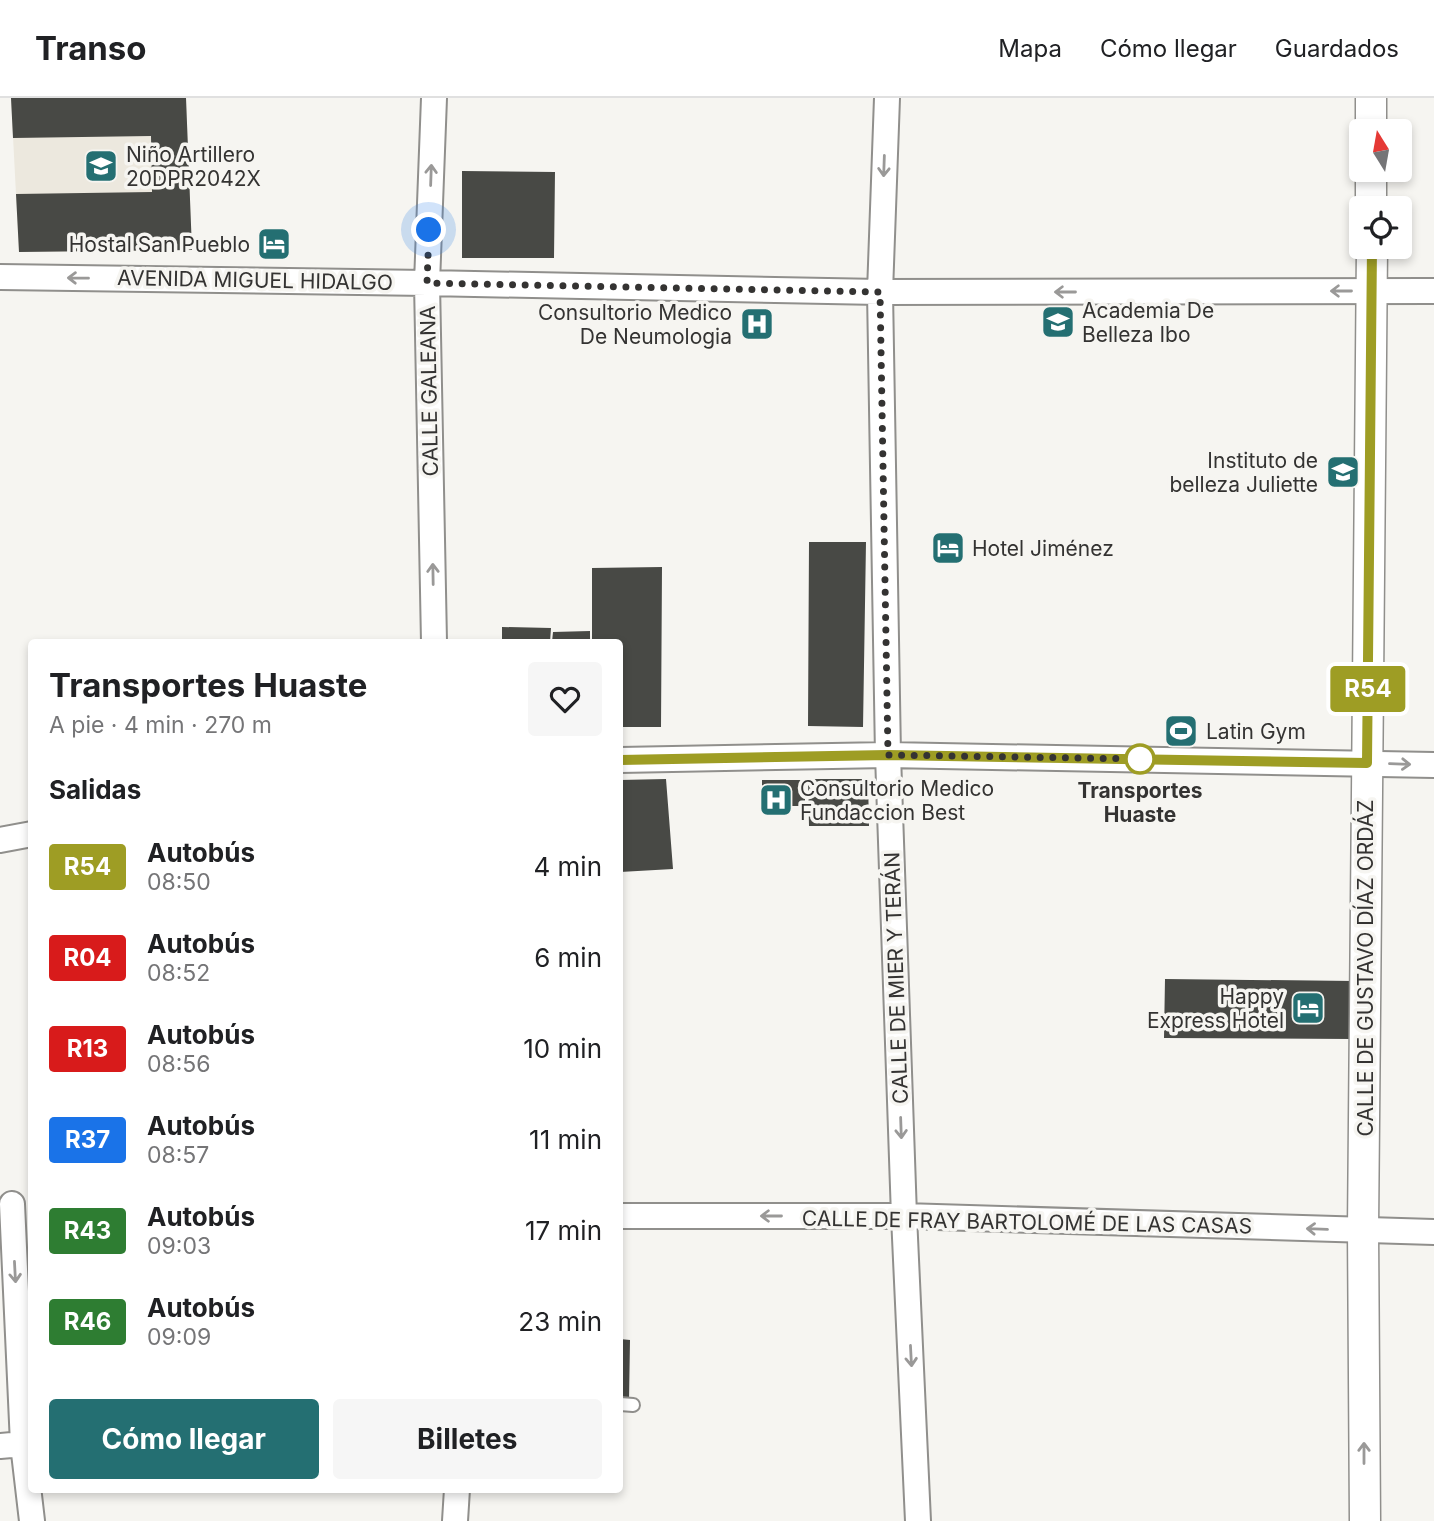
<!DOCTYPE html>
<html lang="es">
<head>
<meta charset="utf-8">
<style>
  :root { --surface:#fff; --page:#f6f6f6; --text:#202124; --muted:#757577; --line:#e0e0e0; --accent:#246f72 }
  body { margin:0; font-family:Inter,sans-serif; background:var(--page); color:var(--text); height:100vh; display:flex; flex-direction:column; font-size:26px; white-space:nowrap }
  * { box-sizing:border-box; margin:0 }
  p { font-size:23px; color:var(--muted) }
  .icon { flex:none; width:38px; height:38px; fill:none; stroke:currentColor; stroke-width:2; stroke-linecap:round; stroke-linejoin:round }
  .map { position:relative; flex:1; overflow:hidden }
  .side { position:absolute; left:28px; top:541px; width:595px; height:854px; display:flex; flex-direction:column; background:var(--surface); border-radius:7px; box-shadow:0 4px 10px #0003 }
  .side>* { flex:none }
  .badge { padding:0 14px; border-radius:5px; font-size:24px; line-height:46px }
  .needle { width:46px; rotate:349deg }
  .fabs { position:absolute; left:1349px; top:21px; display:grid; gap:14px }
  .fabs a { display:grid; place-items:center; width:63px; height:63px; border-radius:7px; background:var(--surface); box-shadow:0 4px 10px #0003; font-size:35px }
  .you { position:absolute; width:35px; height:35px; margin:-18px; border:5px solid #fff; border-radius:50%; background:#1a73e8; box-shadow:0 0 0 10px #1a73e833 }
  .map>.badge { position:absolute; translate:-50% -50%; box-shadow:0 0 0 4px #fff }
  h2 { padding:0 21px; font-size:26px; line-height:63px }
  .round { display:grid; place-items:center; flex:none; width:74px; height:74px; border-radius:7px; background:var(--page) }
  .summary { display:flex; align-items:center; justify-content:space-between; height:119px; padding:0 21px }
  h1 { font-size:33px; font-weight:700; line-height:52px }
  .action { display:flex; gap:14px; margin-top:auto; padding:14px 21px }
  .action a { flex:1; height:80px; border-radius:7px; background:var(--accent); color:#fff; font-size:28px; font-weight:700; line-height:80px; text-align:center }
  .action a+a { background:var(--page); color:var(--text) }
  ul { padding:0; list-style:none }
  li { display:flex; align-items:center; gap:21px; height:91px; padding:0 21px }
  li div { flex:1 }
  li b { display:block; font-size:26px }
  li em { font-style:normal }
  li .badge { min-width:77px; font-weight:700; text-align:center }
  header { display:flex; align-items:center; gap:42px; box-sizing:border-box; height:98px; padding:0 35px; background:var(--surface); border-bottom:2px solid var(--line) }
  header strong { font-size:33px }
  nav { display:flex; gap:38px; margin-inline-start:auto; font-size:24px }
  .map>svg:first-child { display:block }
  .built { fill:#ece8de }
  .building { fill:#484945 }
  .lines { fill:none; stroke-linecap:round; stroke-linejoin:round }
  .service-casing { stroke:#908f8c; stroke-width:16 }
  .minor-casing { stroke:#908f8c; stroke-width:28 }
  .tertiary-casing { stroke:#908f8c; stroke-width:33 }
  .service { stroke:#fff; stroke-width:12 }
  .minor { stroke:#fff; stroke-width:24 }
  .tertiary { stroke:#fff; stroke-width:30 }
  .oneway { stroke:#9a9998 }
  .line-casing { stroke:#fff; stroke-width:16 }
  .line { stroke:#9e9d24; stroke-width:10 }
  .walk { stroke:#343332; stroke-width:7; stroke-dasharray:0 12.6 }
  .stop-dot { fill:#fff; stroke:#9e9d24; stroke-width:3.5 }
  .labels { text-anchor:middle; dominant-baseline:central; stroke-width:7; stroke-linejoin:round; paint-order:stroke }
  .poi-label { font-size:21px; fill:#343332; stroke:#f6f5f1; text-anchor:start }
  .street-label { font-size:21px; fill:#343332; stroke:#f6f5f1 }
  .stop-label { font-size:21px; font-weight:bold; fill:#343332; stroke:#f6f5f1 }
</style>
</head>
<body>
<header>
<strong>Transo</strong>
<nav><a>Mapa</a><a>Cómo llegar</a><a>Guardados</a></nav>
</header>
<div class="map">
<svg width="1434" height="1423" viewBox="0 0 1434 1423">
  <rect width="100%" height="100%" fill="#f6f5f1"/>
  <!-- built -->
  <path class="built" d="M11,0H186L192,152L19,154Z"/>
  <!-- building -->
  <path class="building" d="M11,0H186L192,152L19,154L16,96L152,94L151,38L13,40Z
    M462,73L555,74L554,160H462Z
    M809,444H866L863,629L808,628Z
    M662,469L661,629H620V544H592V470Z
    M502,529L551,530L550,544H502Z
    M590,533V544H552L553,534Z
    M666,681L673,771L620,774V682Z
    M808,681H868L869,728H809Z
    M762,682H805V708H762Z
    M1165,881L1354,883L1353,941L1164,940Z
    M620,1241L630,1242L629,1302L620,1301Z"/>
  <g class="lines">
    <defs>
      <path id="service" d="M620,1306L633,1307"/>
      <path id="minor" d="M887,0L880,194L888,657L904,1118L918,1423
        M0,179L427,185L880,194L1434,193
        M434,544L427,185L434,0
        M620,662L888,657L1434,667
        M0,742L32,736
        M12,1106L23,1346L32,1423
        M620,1118H904L1434,1134
        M0,1348L23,1346
        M455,1423L457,1391"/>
      <path id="tertiary" d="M1371,0V33
        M1371,72V110
        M1365,1423L1363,1132L1372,149"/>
    </defs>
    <!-- service casing -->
    <use href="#service" class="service-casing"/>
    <!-- minor casing -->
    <use href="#minor" class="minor-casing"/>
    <!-- tertiary casing -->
    <use href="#tertiary" class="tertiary-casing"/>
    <!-- service -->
    <use href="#service" class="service"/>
    <!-- minor -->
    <use href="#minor" class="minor"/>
    <!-- tertiary -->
    <use href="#tertiary" class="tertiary"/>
  </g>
  <!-- one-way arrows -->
  <defs><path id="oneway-shaft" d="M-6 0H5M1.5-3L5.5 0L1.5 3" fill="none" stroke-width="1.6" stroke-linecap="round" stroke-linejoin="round" transform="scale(1.75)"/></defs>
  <g class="oneway">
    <use href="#oneway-shaft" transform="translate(884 68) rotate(92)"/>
    <use href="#oneway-shaft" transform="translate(431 77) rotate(-88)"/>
    <use href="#oneway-shaft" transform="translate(78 180) rotate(-179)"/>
    <use href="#oneway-shaft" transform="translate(1341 193) rotate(180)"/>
    <use href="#oneway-shaft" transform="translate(1065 194) rotate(180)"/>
    <use href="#oneway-shaft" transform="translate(433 476) rotate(-91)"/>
    <use href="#oneway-shaft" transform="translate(1400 666) rotate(2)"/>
    <use href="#oneway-shaft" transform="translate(901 1030) rotate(88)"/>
    <use href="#oneway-shaft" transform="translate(771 1118) rotate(-180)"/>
    <use href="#oneway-shaft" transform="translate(1317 1131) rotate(-178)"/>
    <use href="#oneway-shaft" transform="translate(15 1174) rotate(87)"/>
    <use href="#oneway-shaft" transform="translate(911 1258) rotate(87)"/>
    <use href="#oneway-shaft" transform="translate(1364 1355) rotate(-90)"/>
  </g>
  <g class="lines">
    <defs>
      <path id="line" d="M620,662L888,657L1367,665L1372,149"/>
    </defs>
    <!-- line casing -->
    <use href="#line" class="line-casing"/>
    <!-- line -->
    <use href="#line" class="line"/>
    <!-- walk -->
    <path class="walk" d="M429,132L427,185L880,194L888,657L1140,661"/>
  </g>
  <!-- icons -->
  <defs>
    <symbol id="school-square" viewBox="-11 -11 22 22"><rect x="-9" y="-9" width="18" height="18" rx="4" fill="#246f72" stroke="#f6f5f1"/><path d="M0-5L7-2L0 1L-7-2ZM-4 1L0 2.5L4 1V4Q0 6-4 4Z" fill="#fff"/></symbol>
    <symbol id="hotel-square" viewBox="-11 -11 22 22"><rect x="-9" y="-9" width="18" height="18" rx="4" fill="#246f72" stroke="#f6f5f1"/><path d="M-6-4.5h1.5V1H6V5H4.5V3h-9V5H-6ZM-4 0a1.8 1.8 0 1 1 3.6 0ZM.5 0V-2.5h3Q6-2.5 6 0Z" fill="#fff"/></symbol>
    <symbol id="university-square" viewBox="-11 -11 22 22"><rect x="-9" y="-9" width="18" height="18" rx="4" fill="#246f72" stroke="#f6f5f1"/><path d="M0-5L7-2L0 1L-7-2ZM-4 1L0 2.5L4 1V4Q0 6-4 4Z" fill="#fff"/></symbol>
    <symbol id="hospital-square" viewBox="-11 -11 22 22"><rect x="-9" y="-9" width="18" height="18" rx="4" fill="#246f72" stroke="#f6f5f1"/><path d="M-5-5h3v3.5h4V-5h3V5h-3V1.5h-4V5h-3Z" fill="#fff"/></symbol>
    <symbol id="stadium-square" viewBox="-11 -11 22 22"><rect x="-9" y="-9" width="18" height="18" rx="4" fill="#246f72" stroke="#f6f5f1"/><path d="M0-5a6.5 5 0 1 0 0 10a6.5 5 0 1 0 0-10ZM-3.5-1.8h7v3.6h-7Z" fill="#fff"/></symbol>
  </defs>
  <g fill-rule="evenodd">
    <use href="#school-square" x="82" y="49" width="38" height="38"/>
    <use href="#hotel-square" x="255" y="127" width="38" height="38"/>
    <use href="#university-square" x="1039" y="205" width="38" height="38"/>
    <use href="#hospital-square" x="738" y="207" width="38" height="38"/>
    <use href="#university-square" x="1324" y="355" width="38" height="38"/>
    <use href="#hotel-square" x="929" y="431" width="38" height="38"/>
    <use href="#stadium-square" x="1162" y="614" width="38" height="38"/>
    <use href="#hospital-square" x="757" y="683" width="38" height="38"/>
    <use href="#hotel-square" x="1289" y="891" width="38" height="38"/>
  </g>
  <!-- markers -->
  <circle class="stop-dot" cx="1140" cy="661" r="14"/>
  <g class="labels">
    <!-- poi labels -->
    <g class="poi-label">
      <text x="126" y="56">Niño Artillero<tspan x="126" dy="24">20DPR2042X</tspan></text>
      <text x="250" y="146" text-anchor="end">Hostal San Pueblo</text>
      <text x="1082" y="212">Academia De<tspan x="1082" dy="24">Belleza Ibo</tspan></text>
      <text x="732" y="214" text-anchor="end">Consultorio Medico<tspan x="732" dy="24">De Neumologia</tspan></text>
      <text x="1318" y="362" text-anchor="end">Instituto de<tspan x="1318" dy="24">belleza Juliette</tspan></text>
      <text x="972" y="450">Hotel Jiménez</text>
      <text x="1206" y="633">Latin Gym</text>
      <text x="800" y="690">Consultorio Medico<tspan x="800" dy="24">Fundaccion Best</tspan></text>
      <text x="1284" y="898" text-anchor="end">Happy<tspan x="1284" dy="24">Express Hotel</tspan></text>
    </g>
    <!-- street labels -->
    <g class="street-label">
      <text transform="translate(255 182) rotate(1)">AVENIDA MIGUEL HIDALGO</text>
      <text transform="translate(429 293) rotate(-91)">CALLE GALEANA</text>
      <text transform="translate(1365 870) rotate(-90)">CALLE DE GUSTAVO DÍAZ ORDÁZ</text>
      <text transform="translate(896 880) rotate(-92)">CALLE DE MIER Y TERÁN</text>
      <text transform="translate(1027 1124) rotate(1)">CALLE DE FRAY BARTOLOMÉ DE LAS CASAS</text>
    </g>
    <!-- stop labels -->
    <g class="stop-label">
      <text x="1140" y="692">Transportes<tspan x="1140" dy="24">Huaste</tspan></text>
    </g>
  </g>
</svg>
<div class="fabs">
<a><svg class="needle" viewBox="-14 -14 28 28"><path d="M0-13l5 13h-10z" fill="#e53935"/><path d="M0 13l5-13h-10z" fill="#757577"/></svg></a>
<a><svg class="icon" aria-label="locate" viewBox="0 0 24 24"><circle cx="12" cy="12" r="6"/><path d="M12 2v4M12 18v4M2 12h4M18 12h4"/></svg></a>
</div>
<div class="you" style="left:429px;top:132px"></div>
<b class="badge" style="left:1368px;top:591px;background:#9e9d24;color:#fff">R54</b>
<section class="side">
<div class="summary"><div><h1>Transportes Huaste</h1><p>A pie · 4 min · 270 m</p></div><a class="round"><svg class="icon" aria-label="heart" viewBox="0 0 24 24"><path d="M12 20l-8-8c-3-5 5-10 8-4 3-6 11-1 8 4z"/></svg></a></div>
<h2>Salidas</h2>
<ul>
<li><span class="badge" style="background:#9e9d24;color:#fff">R54</span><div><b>Autobús</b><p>08:50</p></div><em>4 min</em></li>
<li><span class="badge" style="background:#d81b1b;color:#fff">R04</span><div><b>Autobús</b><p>08:52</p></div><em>6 min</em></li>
<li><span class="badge" style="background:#d81b1b;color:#fff">R13</span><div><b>Autobús</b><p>08:56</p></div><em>10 min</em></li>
<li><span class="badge" style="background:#1a73e8;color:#fff">R37</span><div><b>Autobús</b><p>08:57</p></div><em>11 min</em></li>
<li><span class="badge" style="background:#2e7d32;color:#fff">R43</span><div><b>Autobús</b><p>09:03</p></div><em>17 min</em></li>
<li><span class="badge" style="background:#2e7d32;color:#fff">R46</span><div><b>Autobús</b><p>09:09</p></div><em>23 min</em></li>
</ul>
<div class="action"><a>Cómo llegar</a><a>Billetes</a></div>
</section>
</div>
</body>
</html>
